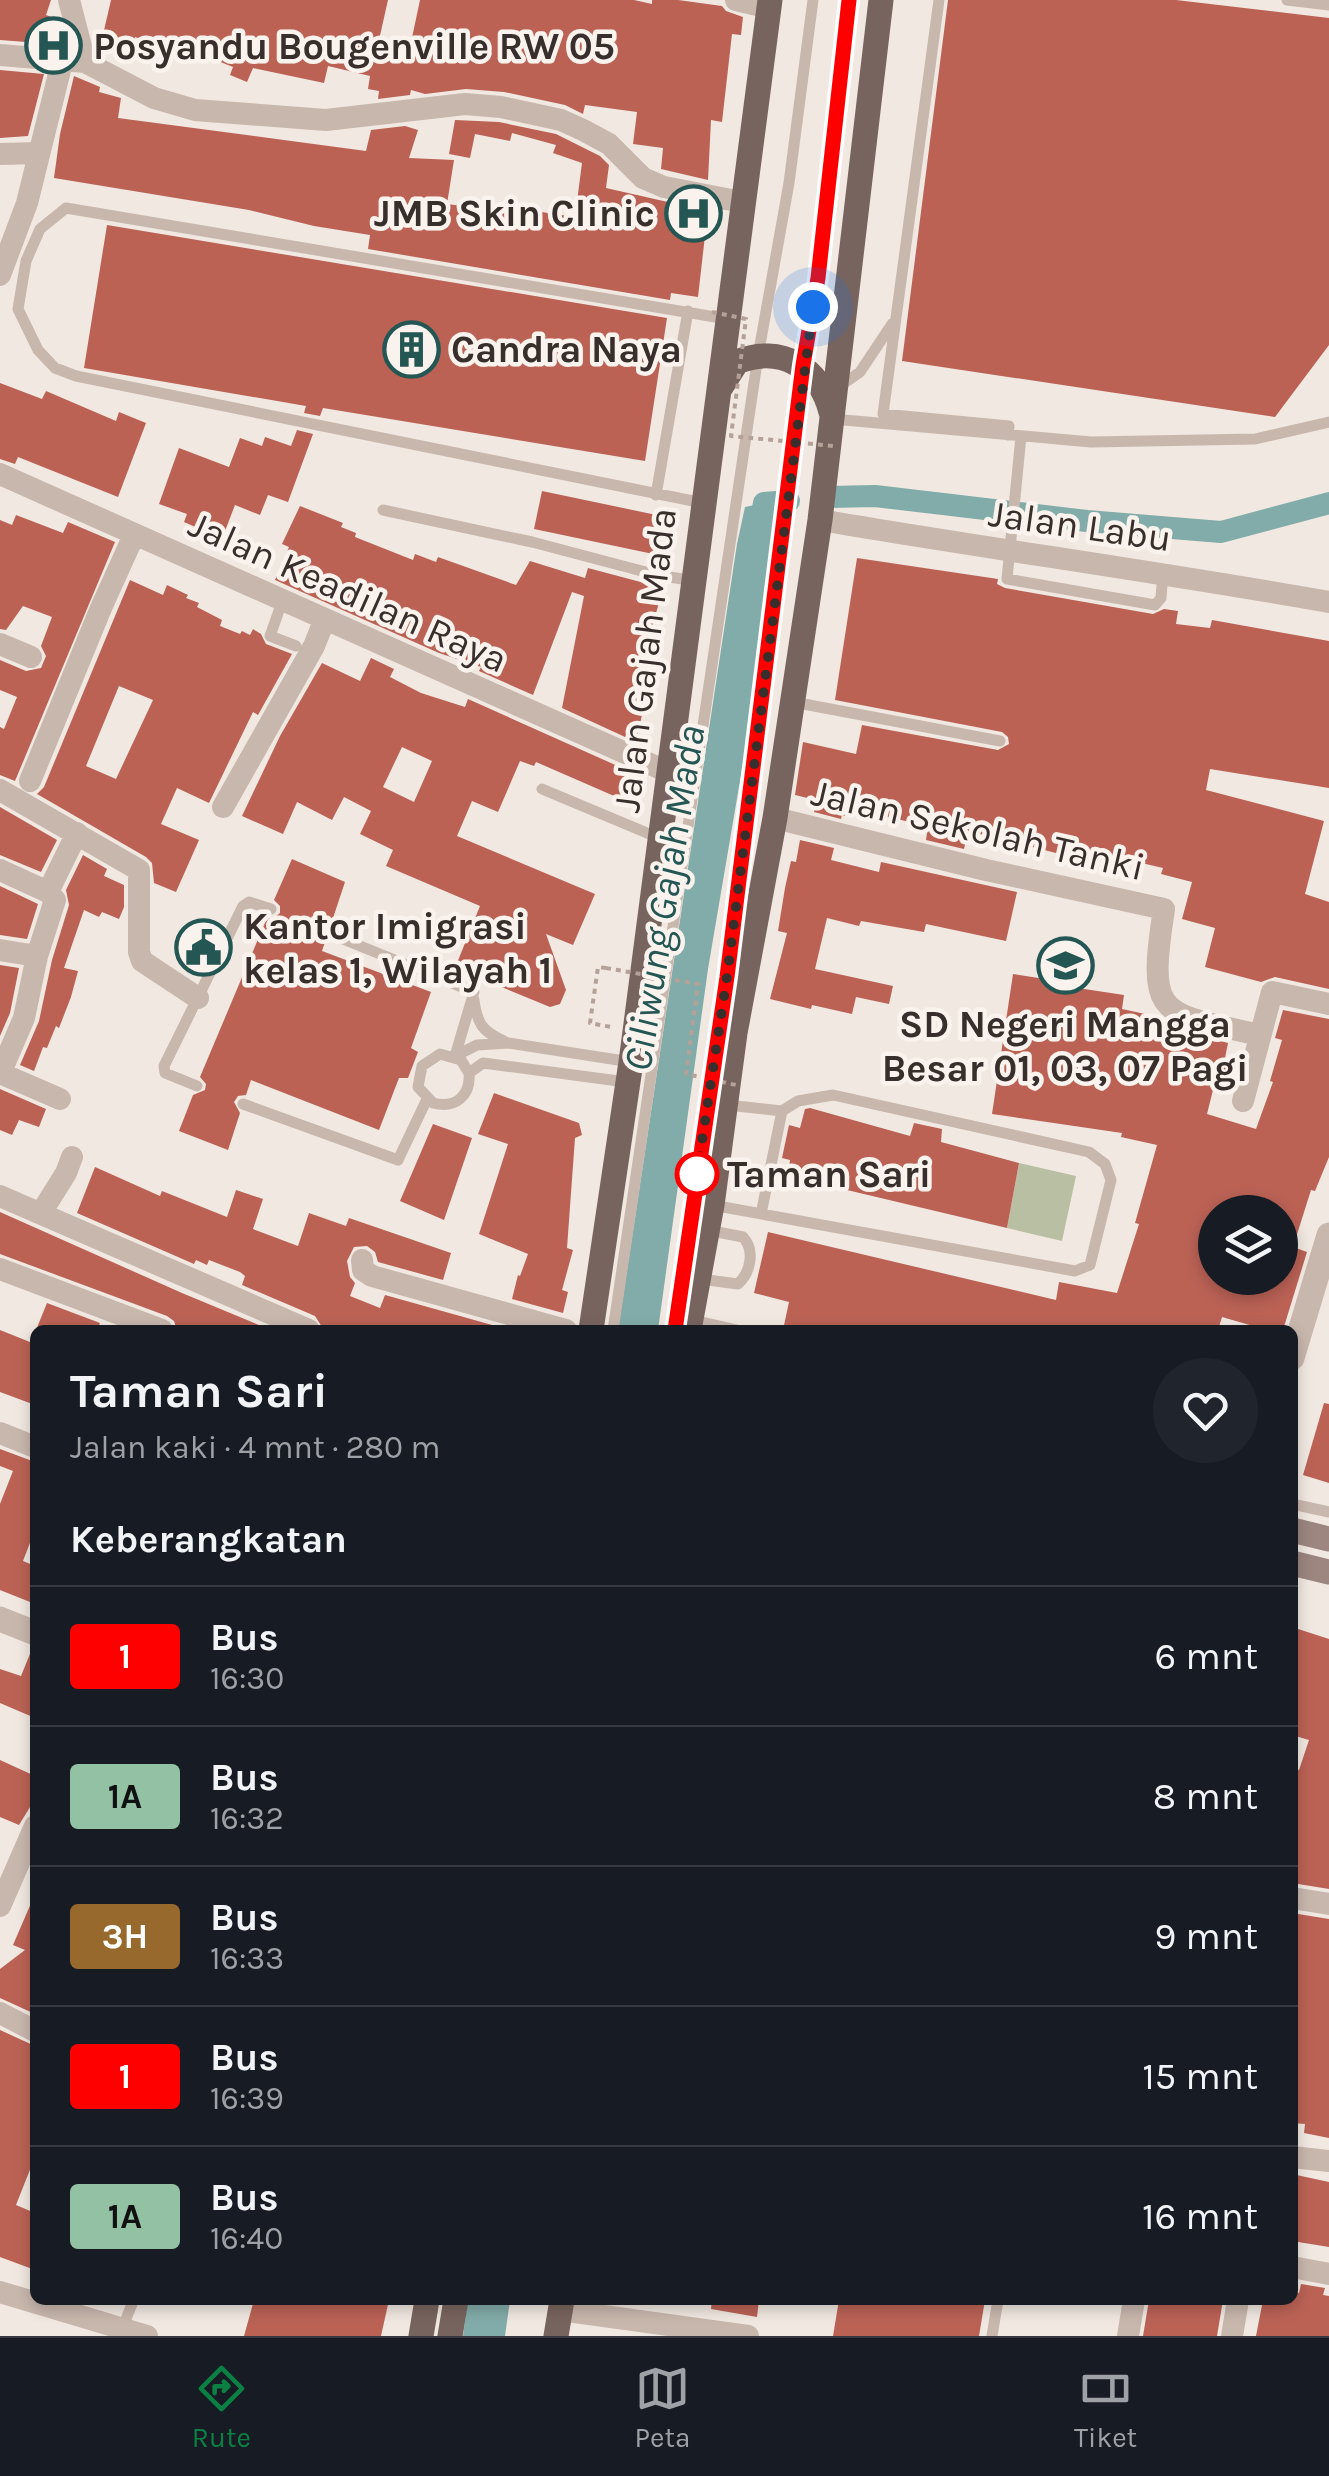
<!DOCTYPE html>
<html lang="id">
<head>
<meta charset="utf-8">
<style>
  :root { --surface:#171b24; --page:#20242c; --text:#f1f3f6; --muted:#9ea1a6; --line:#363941; --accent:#0b8043 }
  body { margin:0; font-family:Karla,sans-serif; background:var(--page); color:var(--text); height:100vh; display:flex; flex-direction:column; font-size:38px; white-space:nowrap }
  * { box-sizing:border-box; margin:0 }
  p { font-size:32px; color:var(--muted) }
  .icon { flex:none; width:55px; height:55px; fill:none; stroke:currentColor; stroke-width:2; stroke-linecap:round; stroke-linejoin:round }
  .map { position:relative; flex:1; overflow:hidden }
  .panel { position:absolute; left:30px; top:1325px; width:1268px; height:980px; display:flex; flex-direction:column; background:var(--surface); border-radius:15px; box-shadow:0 5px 15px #0003 }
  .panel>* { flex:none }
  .badge { padding:0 20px; border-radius:8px; font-size:35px; line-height:65px }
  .tools { position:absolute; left:1198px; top:1195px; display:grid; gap:20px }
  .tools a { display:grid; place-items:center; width:100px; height:100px; border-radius:50%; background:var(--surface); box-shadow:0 5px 15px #0003; font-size:50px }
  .you { position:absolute; width:50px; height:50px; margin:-25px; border:8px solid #fff; border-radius:50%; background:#1a73e8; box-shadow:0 0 0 15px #1a73e833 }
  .map>.badge { position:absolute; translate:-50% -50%; box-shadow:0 0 0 5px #fff }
  h2 { padding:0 40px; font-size:38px; line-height:90px }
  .round { display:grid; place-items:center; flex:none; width:105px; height:105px; border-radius:52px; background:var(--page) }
  .overview { display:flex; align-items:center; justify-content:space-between; height:170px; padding:0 40px }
  h1 { font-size:48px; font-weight:700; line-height:75px }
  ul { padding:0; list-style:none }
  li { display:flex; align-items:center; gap:30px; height:140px; padding:0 40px; border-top:2px solid var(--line) }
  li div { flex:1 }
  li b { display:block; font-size:38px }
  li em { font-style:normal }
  li .badge { min-width:110px; font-weight:700; text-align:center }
  .menu { display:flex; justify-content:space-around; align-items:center; height:140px; border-top:2px solid var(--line); background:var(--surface); font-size:28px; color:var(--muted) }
  .menu a { display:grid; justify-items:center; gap:5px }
  .menu .selected { color:var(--accent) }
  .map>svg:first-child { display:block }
  .green { fill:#b9bfa2 }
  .water { fill:#82aca9 }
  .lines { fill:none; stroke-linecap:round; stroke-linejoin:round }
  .canal { stroke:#82aca9; stroke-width:22 }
  .building { fill:#bb6255; fill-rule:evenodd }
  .path { stroke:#b4a198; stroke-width:4; stroke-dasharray:5 5; stroke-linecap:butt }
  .service { stroke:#c8b7ad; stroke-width:11 }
  .minor { stroke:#c8b7ad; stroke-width:22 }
  .tertiary { stroke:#c8b7ad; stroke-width:25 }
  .secondary { stroke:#9c867f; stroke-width:25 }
  .primary { stroke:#78645e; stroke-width:25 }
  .path-bridge { stroke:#b4a198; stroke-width:4; stroke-dasharray:5 5; stroke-linecap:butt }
  .line-casing { stroke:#fff; stroke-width:22 }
  .line { stroke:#f00; stroke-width:15 }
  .walk { stroke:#382e2b; stroke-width:10; stroke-dasharray:0 18 }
  .stop-dot { fill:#fff; stroke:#f00; stroke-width:5 }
  .labels { text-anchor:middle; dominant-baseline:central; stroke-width:9; stroke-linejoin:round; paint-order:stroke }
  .poi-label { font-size:38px; font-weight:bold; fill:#382e2b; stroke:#f9f2ed; text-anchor:start }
  .street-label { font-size:38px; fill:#382e2b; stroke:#f9f2ed }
  .stop-label { font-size:38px; font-weight:bold; fill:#382e2b; stroke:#f9f2ed; text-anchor:start }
  .water-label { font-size:40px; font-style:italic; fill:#245653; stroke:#f9f2ed }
</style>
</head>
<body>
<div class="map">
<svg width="1329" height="2336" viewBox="0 0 1329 2336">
  <rect width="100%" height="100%" fill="#f1e8e1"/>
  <!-- green -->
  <path class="green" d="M1019,1163L1076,1176L1062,1241L1007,1228Z"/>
  <!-- water -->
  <path class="water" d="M764,503L785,516L708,969L658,1330H618L737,544L745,507Z
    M468,2300H510L505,2336H463Z"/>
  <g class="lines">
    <!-- canal -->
    <path class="canal" d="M829,497L875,496L1087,521L1221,532L1329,503
      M759,531L764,503L789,501"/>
  </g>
  <!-- building -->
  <path class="building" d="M0,0H51L46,15L59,20L65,45L0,40Z
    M111,0H388L379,40L410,47L420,0H634L652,4V0H678L722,6L726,11L743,17L741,35L732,34L722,122L711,120L708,180L661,169L663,148L633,144L637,112L585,105L583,114L565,105L504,92L466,89L425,94L411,90L410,95L378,99L379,91L368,89L370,76L328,66L324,83L253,68L247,82L230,75L233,67L208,57L162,40L160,46L135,37L128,56L107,48L102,39Z
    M948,0H1176L1329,18V345L1275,417L902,361Z
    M0,70L44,74L28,136L0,138Z
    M74,76L100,87L99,92L121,98L118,118L366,151L371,130L405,126L418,130L409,158L454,160L447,204L485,209L521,212V209L575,217L582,163L553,153L556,145L512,133L510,141L475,134L470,158L449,154L455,120L499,122L556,134L600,156L609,165L606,188L712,212L710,228L706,227L698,297L671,293L670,300L368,249L370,235L314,226L249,210L54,178L60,134Z
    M107,225L667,318L645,461L323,408L320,416L304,413L306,406L84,368Z
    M0,383L42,399L46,391L116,421L119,412L146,423L118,497L18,457L15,464L0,459Z
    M297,430L313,434L288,502L268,495L260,515L235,505L225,531L202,522L200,529L184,522L187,514L159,504L179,448L229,467L240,438L262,446L265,437L291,446Z
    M542,491L666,517L658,555L534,529Z
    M300,506L343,523L341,527L356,533L355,537L413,560L415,554L436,562L438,557L516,585L530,561L585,578L588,568L663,588L650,635L659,637L636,742L562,708L584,596L572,592L533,695L479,671L481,667L439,653L275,580L289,547L282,544Z
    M16,515L63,533L68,522L115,542L15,781L0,775V727L4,729L17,697L0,690V660L26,671L41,668L46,656L41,646L52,617L23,606L6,630L0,629V520L12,525Z
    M857,558L998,579L997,584L1005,588L1153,614L1164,609L1178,611L1176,624L1210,628L1212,620L1329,641V788L1210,769L1206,790L1324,821L1305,894L1329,902V989L1275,977L1261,982L1205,967L1215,928L1182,919L1192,882L1161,874L1163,868L1120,858L1118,864L1085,856L1084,860L968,831L964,849L926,840L928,826L852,809L850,817L842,815L841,819L814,812L816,800L795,795L803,742L856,754L862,725L998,750L1009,744L1008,737L1002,732L835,700Z
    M130,580L163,595L167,585L188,595L186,598L199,603L197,607L222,620L220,626L240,634L242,631L250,635L253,629L261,634L266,644L292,654L258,715L253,712L209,803L177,788L161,824L199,840L176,892L154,883L152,863L146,857L37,794L44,787ZM119,686L153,700L116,779L86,766Z
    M371,658L394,669L390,677L421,693L465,707L468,699L631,772L621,799L536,762L534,766L520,761L498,812L472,801L457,836L595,894L573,945L546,934L566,990L560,1004L550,1007L455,968L480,906L386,866L393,850L360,834L371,811L344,797L332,820L297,802L283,834L242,816L280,736L322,663L360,681ZM402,747L432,761L414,802L383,787Z
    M0,807L57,840L41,872L0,855Z
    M800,840L834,848L831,860L879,872L881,862L1017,892L1006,941L926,924L924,932L861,921L859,926L827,918L815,969L893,986L889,1004L856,997L852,1014L812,1005L811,1009L770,999L787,933L778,931L785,888L791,861L796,862Z
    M83,855L107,869L104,876L124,885V907L119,919L102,912L99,917L84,910L64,968L78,971L71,997L59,1028L56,1026L47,1048L43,1047L34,1071L20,1065L39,1021L52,960L69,905L66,890Z
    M292,859L345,882L331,924L323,925L319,930L320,938L325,942L322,951L431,992L411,1048L418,1052L408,1078H399L379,1130L251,1080L246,1095L238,1096L234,1102L240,1113L228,1150L179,1131L193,1095L205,1090L206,1084L200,1077L267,918H274L280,913V906L274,900Z
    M0,886L38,904L27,939L0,935Z
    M0,965L19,968L10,1013L0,1036Z
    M1013,974L1058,981V985L1124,995L1122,1009L1159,1017L1175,1028L1228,1043L1225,1058L1238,1062L1231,1087L1215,1082L1207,1114L1256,1129L1273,1082L1270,1081L1282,1040L1275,1038L1283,1010L1329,1019V1157L1315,1191L1311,1190L1293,1247L1307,1252L1283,1330L1260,1328L1222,1317L1218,1330H783L789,1302L754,1293L768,1232L1056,1300L1059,1282L1117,1293L1139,1224L1135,1223L1157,1145L1121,1137L1122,1133L992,1114ZM1215,1212H1280V1278H1215Z
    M0,1089L46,1109L39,1127L19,1120L12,1135L0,1130Z
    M494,1093L579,1123L582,1135L575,1138L567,1248L573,1250L562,1290L568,1292L563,1313L512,1299L518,1275L520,1276L528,1254L479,1234L508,1144L478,1134Z
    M810,1108L910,1136L914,1123L942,1129L941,1142L1019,1163L1007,1228L788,1176L790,1160L782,1158L789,1125L800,1128L805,1109Z
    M433,1124L472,1138L444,1220L400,1201Z
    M95,1167L160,1196L162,1191L227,1217L236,1190L263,1199L253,1229L298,1246L309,1213L346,1226L349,1218L451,1253L443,1280L378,1262L375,1252L367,1246L354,1247L347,1261L350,1277L355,1283L350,1296L380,1308L385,1295L510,1330H324L315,1316L242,1285L245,1276L240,1272L209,1260L207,1265L196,1260L194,1264L77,1213Z
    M0,1212L182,1293L271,1330H177L174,1321L167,1316L0,1254Z
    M47,1303L100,1323L97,1330H36Z
    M0,1330L35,1344V1405L0,1392Z
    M1324,1403L1329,1404V1483L1303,1475Z
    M0,1449L35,1462V1530L23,1561L35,1566V1604L0,1590V1504L13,1471L0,1466Z
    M1292,1627L1329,1639V1889L1292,1883V1768L1299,1770L1309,1740L1292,1735Z
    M32,1649H35V1718L0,1703V1669L21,1676Z
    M0,1760L35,1776V1799L19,1825L0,1817Z
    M35,1894V2014L0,1998V1969L25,1950L13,1945Z
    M1292,1913L1329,1919V2138L1304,2133L1305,2124L1292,2123Z
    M0,2030L35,2046V2157L16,2205L35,2213V2270L0,2257Z
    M1292,2174L1329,2182V2247L1292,2241Z
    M1301,2284L1325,2288L1323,2295L1329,2296V2336H1256L1263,2300H1292V2292L1299,2293Z
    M254,2300H389L381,2336H244Z
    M712,2300H759L757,2317L711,2309Z
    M839,2300H985L979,2336H833Z
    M1149,2300H1223L1217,2336H1143Z"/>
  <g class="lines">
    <!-- path -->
    <path class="path" d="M606,968L598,967L590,1023L611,1027"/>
    <!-- service -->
    <path class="service" d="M939,0L883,414L1009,426L1008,435
      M1287,0L1329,5
      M840,386L860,372L892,324
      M833,419L1091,442L1255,439L1329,422
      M1021,436L1007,579L1155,605L1161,598L1163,572
      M656,495L688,311
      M703,503L76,376L55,368L38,350L18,309L26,261L40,229L66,208L727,319
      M383,510L532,542L657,575L695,581
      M282,602L270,636L296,646
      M793,702L1000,741
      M542,789L659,838
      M328,933L474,992L455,1056
      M474,1000C477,1024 483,1032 504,1041
      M455,1056L477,1045L508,1043L631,1062
      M469,1073L461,1060L440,1054L422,1066L418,1087L433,1103C455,1109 471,1096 469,1073L483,1063L626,1082
      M197,1086L165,1073L164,1066L243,906L249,902L271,909
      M243,1104L398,1160L427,1099
      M712,1205L1075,1271L1090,1265L1111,1180L1105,1164L1089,1152L833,1095L798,1101L782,1111L727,1105
      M761,1214L782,1111
      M700,1279L738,1284C751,1272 755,1250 743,1237L707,1230
      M693,1320L737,1330
      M613,1330L758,356L789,183L813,0
      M674,1330L727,977L803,365L817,278L849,0
      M1292,1504L1329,1512
      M122,2329L132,2304
      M992,2336L998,2300"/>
    <!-- minor -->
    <path class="minor" d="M69,0L85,62
      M736,0L769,8
      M0,55L85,62L154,98L195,110L326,120L465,104L501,107L561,120L583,130L609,144L643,178L664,187L742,202
      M0,154L39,153
      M0,275L27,203L62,62
      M0,474L668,772
      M820,520C990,549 1160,572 1329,602
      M0,644L31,657
      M30,781L101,608L134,535
      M0,790L139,870V952L142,961L198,998
      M223,807L314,646L324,621
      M775,818L986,870L1164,909C1147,1019 1159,1012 1259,1035
      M0,870L48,892
      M0,950L37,956
      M0,1073L60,1099
      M0,1074L24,1018L37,956L55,900L48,892L77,833
      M1243,1101L1272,992L1329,1004
      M0,1196L309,1330
      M41,1213L66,1173L72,1157
      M362,1260L363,1270L372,1276L566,1330
      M0,1269L162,1330
      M0,1433L35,1447
      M1292,1898L1329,1904
      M0,1906L35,1826
      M0,2013L35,2031
      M1292,2157L1329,2161
      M1292,2267L1329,2274
      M0,2292L147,2336
      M560,2310L748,2336
      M1128,2336L1134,2300
      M1232,2336L1238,2300"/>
    <!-- tertiary -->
    <path class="tertiary" d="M1292,1358L1329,1235
      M0,1619L35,1633"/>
    <!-- secondary -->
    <path class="secondary" d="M1292,1530L1329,1539
      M1292,1563L1329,1572"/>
    <!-- primary -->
    <path class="primary" d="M721,387L737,362C781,344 820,368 831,412
      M591,1330L631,1062L770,0
      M689,1330L712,1205L735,1033L775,818L820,520L881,0
      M421,2336L427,2300
      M450,2336L456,2300
      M556,2336L562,2300"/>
    <!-- path-bridge -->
    <path class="path-bridge" d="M712,312L746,319L731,436L834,446
      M606,968L698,984L686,1074L736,1085"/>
  </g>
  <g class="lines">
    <defs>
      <path id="line" d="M675,1330L727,977L803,365L818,278L849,0"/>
    </defs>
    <!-- line casing -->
    <use href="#line" class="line-casing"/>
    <!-- line -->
    <use href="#line" class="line"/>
    <!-- walk -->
    <path class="walk" d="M697,1174L727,977L813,307"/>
  </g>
  <!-- icons -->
  <defs>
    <symbol id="hospital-ring" viewBox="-11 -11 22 22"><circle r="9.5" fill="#f9f2ed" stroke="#245653" stroke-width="1.5"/><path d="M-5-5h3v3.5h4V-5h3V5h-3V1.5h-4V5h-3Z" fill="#245653"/></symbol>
    <symbol id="building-ring" viewBox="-11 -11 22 22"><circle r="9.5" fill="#f9f2ed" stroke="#245653" stroke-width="1.5"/><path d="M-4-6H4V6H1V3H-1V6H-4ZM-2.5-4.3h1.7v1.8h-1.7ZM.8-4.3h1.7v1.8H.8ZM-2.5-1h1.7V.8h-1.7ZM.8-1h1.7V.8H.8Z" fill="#245653"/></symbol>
    <symbol id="civic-ring" viewBox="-11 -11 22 22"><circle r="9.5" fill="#f9f2ed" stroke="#245653" stroke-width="1.5"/><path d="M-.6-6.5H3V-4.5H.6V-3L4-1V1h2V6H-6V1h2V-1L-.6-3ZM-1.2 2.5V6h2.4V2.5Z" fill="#245653"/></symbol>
    <symbol id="school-ring" viewBox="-11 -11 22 22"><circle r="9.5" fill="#f9f2ed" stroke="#245653" stroke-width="1.5"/><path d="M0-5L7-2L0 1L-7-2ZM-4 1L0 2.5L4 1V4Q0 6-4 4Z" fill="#245653"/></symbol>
  </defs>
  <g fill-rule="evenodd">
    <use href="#hospital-ring" x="22" y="14" width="63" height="63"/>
    <use href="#hospital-ring" x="662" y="182" width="63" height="63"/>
    <use href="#building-ring" x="380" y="318" width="63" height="63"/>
    <use href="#civic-ring" x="172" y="916" width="63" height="63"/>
    <use href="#school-ring" x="1034" y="934" width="63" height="63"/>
  </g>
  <!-- markers -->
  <circle class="stop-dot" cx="697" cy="1174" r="20"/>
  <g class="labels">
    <!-- poi labels -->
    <g class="poi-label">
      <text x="93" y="46">Posyandu Bougenville RW 05</text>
      <text x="655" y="213" text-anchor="end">JMB Skin Clinic</text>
      <text x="451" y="349">Candra Naya</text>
      <text x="243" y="926">Kantor Imigrasi<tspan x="243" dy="44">kelas 1, Wilayah 1</tspan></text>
      <text x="1065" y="1024" text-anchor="middle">SD Negeri Mangga<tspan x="1065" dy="44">Besar 01, 03, 07 Pagi</tspan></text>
    </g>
    <!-- street labels -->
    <g class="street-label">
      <text transform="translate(1080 526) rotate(8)">Jalan Labu</text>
      <text transform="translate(348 592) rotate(24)">Jalan Keadilan Raya</text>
      <text transform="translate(645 660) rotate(-83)">Jalan Gajah Mada</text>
      <text transform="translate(978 830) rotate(13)">Jalan Sekolah Tanki</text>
    </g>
    <!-- stop labels -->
    <g class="stop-label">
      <text x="727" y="1174">Taman Sari</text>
    </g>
    <!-- water labels -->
    <g class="water-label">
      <text transform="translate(664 898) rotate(-81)">Ciliwung Gajah Mada</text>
    </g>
  </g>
</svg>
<div class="tools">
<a><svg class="icon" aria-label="layers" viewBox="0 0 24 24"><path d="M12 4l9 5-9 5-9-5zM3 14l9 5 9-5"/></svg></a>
</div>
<div class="you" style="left:813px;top:307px"></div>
<section class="panel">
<div class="overview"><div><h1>Taman Sari</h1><p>Jalan kaki · 4 mnt · 280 m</p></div><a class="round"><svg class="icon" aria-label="heart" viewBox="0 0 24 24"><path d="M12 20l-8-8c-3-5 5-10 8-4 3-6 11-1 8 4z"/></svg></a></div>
<h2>Keberangkatan</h2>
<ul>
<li><span class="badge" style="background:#f00;color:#fff">1</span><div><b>Bus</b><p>16:30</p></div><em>6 mnt</em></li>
<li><span class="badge" style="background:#93c1a4;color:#111">1A</span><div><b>Bus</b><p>16:32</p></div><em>8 mnt</em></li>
<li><span class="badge" style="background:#97692d;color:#fff">3H</span><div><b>Bus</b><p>16:33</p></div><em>9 mnt</em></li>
<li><span class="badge" style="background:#f00;color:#fff">1</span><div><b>Bus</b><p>16:39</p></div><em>15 mnt</em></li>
<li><span class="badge" style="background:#93c1a4;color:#111">1A</span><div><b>Bus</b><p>16:40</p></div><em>16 mnt</em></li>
</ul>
</section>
</div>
<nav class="menu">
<a class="selected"><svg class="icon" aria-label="directions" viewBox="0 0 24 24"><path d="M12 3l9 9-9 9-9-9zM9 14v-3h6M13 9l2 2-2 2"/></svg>Rute</a>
<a><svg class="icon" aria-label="map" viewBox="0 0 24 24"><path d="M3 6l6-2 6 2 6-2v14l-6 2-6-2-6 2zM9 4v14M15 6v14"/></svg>Peta</a>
<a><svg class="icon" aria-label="tickets" viewBox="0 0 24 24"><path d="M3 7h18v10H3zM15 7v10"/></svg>Tiket</a>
</nav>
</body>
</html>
